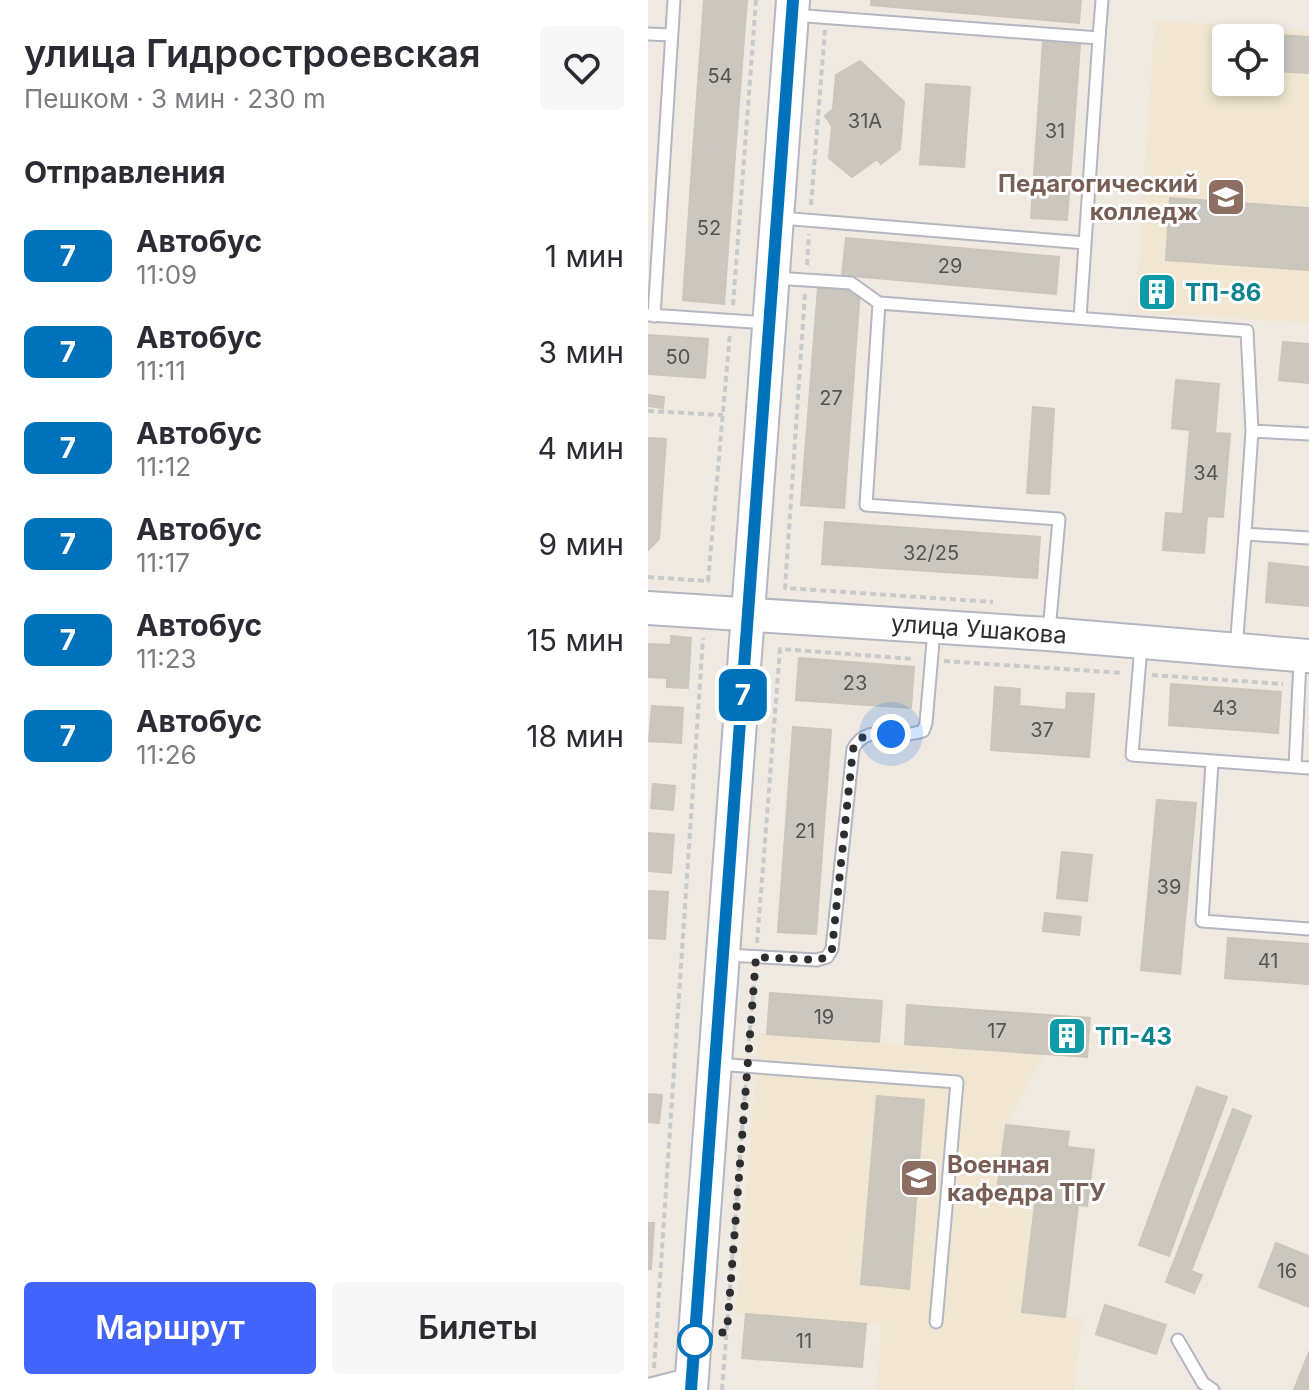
<!DOCTYPE html>
<html lang="ru">
<head>
<meta charset="utf-8">
<style>
  :root { --surface:#fff; --page:#f7f7f7; --text:#2b2b33; --muted:#7c7c81; --accent:#4264fb }
  body { margin:0; font-family:Inter,sans-serif; background:var(--page); color:var(--text); height:100vh; display:flex; flex-direction:column; font-size:30px; white-space:nowrap }
  * { box-sizing:border-box; margin:0 }
  p { font-size:26px; color:var(--muted) }
  .icon { flex:none; width:44px; height:44px; fill:none; stroke:currentColor; stroke-width:2; stroke-linecap:round; stroke-linejoin:round }
  .map { position:relative; flex:1; overflow:hidden }
  .sheet { display:flex; flex-direction:column; background:var(--surface); width:648px }
  .sheet>* { flex:none }
  .badge { padding:0 16px; border-radius:12px; font-size:28px; line-height:52px }
  .tools { position:absolute; left:564px; top:24px; display:grid; gap:16px }
  .tools a { display:grid; place-items:center; width:72px; height:72px; border-radius:8px; background:var(--surface); box-shadow:0 4px 12px #0003; font-size:40px }
  .you { position:absolute; width:40px; height:40px; margin:-20px; border:6px solid #fff; border-radius:50%; background:#1a73e8; box-shadow:0 0 0 12px #1a73e833 }
  .map>.badge { position:absolute; translate:-50% -50%; box-shadow:0 0 0 4px #fff }
  h2 { padding:0 24px; font-size:30px; line-height:72px }
  .round { display:grid; place-items:center; flex:none; width:84px; height:84px; border-radius:8px; background:var(--page) }
  .overview { display:flex; align-items:center; justify-content:space-between; height:136px; padding:0 24px }
  h1 { font-size:38px; font-weight:600; line-height:60px }
  .cta { display:flex; gap:16px; margin-top:auto; padding:16px 24px }
  .cta a { flex:1; height:92px; border-radius:8px; background:var(--accent); color:#fff; font-size:32px; font-weight:600; line-height:92px; text-align:center }
  .cta a+a { background:var(--page); color:var(--text) }
  ul { padding:0; list-style:none }
  li { display:flex; align-items:center; gap:24px; height:96px; padding:0 24px }
  li div { flex:1 }
  li b { display:block; font-size:30px }
  li em { font-style:normal }
  li .badge { min-width:88px; font-weight:700; text-align:center }
  main { display:flex; flex:1; min-height:0 }
  .map>svg:first-child { display:block }
  .education { fill:#f0e6d1; fill-rule:evenodd }
  .building { fill:#cbc7bf; stroke:#cbc5ba; stroke-width:2 }
  .lines { fill:none; stroke-linecap:round; stroke-linejoin:round }
  .lane-casing { stroke:#b4b7c1; stroke-width:15 }
  .street-casing { stroke:#b4b7c1; stroke-width:26 }
  .secondary-casing { stroke:#b4b7c1; stroke-width:36 }
  .path { stroke:#c9c9c9; stroke-width:4; stroke-dasharray:6 4; stroke-linecap:butt }
  .lane { stroke:#fff; stroke-width:11 }
  .street { stroke:#fff; stroke-width:22 }
  .secondary { stroke:#fff; stroke-width:32 }
  .line-casing { stroke:#fff; stroke-width:18 }
  .line { stroke:#0072bc; stroke-width:12 }
  .walk { stroke:#2e2e2e; stroke-width:8; stroke-dasharray:0 14.4 }
  .stop-dot { fill:#fff; stroke:#0072bc; stroke-width:4 }
  .labels { text-anchor:middle; dominant-baseline:central; stroke-width:6; stroke-linejoin:round; paint-order:stroke }
  .number-label { font-size:20px; fill:#555452 }
  .education-label { font-size:24px; font-weight:bold; fill:#785e54; stroke:#fff; text-anchor:end }
  .culture-label { font-size:24px; font-weight:bold; fill:#0d838f; stroke:#fff; text-anchor:start }
  .street-label { font-size:24px; fill:#2e2e2e; stroke:#fff }
</style>
</head>
<body>
<main>
<section class="sheet">
<div class="overview"><div><h1>улица Гидростроевская</h1><p>Пешком · 3 мин · 230 m</p></div><a class="round"><svg class="icon" aria-label="heart" viewBox="0 0 24 24"><path d="M12 20l-8-8c-3-5 5-10 8-4 3-6 11-1 8 4z"/></svg></a></div>
<h2>Отправления</h2>
<ul>
<li><span class="badge" style="background:#0072bc;color:#fff">7</span><div><b>Автобус</b><p>11:09</p></div><em>1 мин</em></li>
<li><span class="badge" style="background:#0072bc;color:#fff">7</span><div><b>Автобус</b><p>11:11</p></div><em>3 мин</em></li>
<li><span class="badge" style="background:#0072bc;color:#fff">7</span><div><b>Автобус</b><p>11:12</p></div><em>4 мин</em></li>
<li><span class="badge" style="background:#0072bc;color:#fff">7</span><div><b>Автобус</b><p>11:17</p></div><em>9 мин</em></li>
<li><span class="badge" style="background:#0072bc;color:#fff">7</span><div><b>Автобус</b><p>11:23</p></div><em>15 мин</em></li>
<li><span class="badge" style="background:#0072bc;color:#fff">7</span><div><b>Автобус</b><p>11:26</p></div><em>18 мин</em></li>
</ul>
<div class="cta"><a>Маршрут</a><a>Билеты</a></div>
</section>
<div class="map">
<svg width="661" height="1390" viewBox="0 0 661 1390">
  <rect width="100%" height="100%" fill="#efe9e1"/>
  <!-- education -->
  <path class="education" d="M507,20L661,31V323L487,312ZM578,38H622V82H578Z
    M259,1005L397,1054L358,1124L421,1132L419,1147L446,1150L439,1206L430,1205L417,1316L434,1319L426,1390H229L233,1325L88,1314L111,1033L256,1044Z"/>
  <!-- building -->
  <path class="building" d="M56,0H99L87,155L45,152Z
    M223,0H433L431,23L223,5Z
    M630,35L661,37V73L627,71Z
    M395,42L432,45L419,220L383,218Z
    M212,61L256,102L252,149L233,164L229,159L204,177L181,158L184,126L177,116L185,109L188,75Z
    M278,84L322,87L316,167L272,164Z
    M45,152L87,155L76,304L35,300Z
    M522,198L661,208V270L518,260Z
    M198,238L411,257L408,294L194,275Z
    M500,284L520,285L519,301L498,300Z
    M170,287L212,290L196,508L153,505Z
    M0,335L60,339L57,378L0,374Z
    M635,342L661,344V383L631,380Z
    M528,380L571,384L567,433L582,434L575,517L559,516L556,553L515,550L518,513L535,514L542,430L524,428Z
    M0,395L16,397L15,408L0,406Z
    M385,407L406,409L401,494L379,493Z
    M0,438L18,439L11,539L0,550Z
    M177,522L392,537L389,578L174,564Z
    M621,563L661,567V606L618,602Z
    M23,636L43,638L40,688L19,687V678L0,677V644L23,645Z
    M151,658L266,667L263,708L148,700Z
    M523,684L633,692L630,733L521,725Z
    M347,687L372,689L371,706L418,710L419,693L446,694L441,757L343,750Z
    M4,706L35,708L33,743L1,741Z
    M145,727L183,730L168,934L130,932Z
    M5,784L27,786L25,810L3,808Z
    M509,800L548,803L532,974L493,970Z
    M0,833L26,835L23,873L0,871Z
    M414,852L444,855L439,901L409,898Z
    M0,891L20,892L17,939L0,938Z
    M397,913L433,917L431,935L395,931Z
    M580,938L661,944V984L577,978Z
    M122,993L234,1001L231,1042L119,1034Z
    M259,1005L442,1018L439,1057L257,1044Z
    M399,1015L442,1018L439,1057L397,1053Z
    M549,1087L579,1097L521,1256L491,1245Z
    M0,1094L14,1095L11,1123L0,1122Z
    M229,1096L276,1100L261,1289L213,1284Z
    M585,1109L603,1116L543,1271L554,1275L546,1293L518,1282Z
    M358,1125L421,1132L419,1147L446,1150L439,1206L430,1205L417,1317L374,1312L388,1196L349,1191Z
    M0,1223H6L3,1269H0Z
    M628,1243L661,1256V1307L611,1287Z
    M457,1305L518,1325L508,1354L448,1334Z
    M98,1314L218,1324L214,1367L94,1358Z
    M661,1352V1390H646Z"/>
  <g class="lines">
    <defs>
      <path id="lane" d="M145,15L451,38L432,318
        M0,34L23,35
        M451,38L454,0
        M133,218L437,243
        M127,278L203,283L231,303L599,331L604,431L597,534
        M231,303L218,505L411,519L401,631
        M2,315L120,323
        M6,316L26,0
        M604,431L661,434
        M493,646L484,755L661,768
        M588,649L597,534L661,538
        M564,762L554,921L661,929
        M647,767L652,660
        M79,955L169,960L179,957L184,949L205,749C220,721 250,741 275,731L278,723L286,630
        M68,1064L309,1082L288,1322
        M530,1340L555,1383L565,1390"/>
      <path id="street" d="M1,1390L44,1379"/>
      <path id="secondary" d="M0,608L400,634L661,656
        M43,1390L145,0"/>
    </defs>
    <!-- lane casing -->
    <use href="#lane" class="lane-casing"/>
    <!-- street casing -->
    <use href="#street" class="street-casing"/>
    <!-- secondary casing -->
    <use href="#secondary" class="secondary-casing"/>
    <!-- path -->
    <path class="path" d="M163,205L177,30
      M159,265L161,234
      M157,294L137,588L345,602
      M85,305L108,0
      M0,411L75,415
      M0,577L60,581L82,333
      M296,661L475,673
      M504,675L635,684
      M109,943L132,649L267,659
      M100,1051L107,972
      M6,1368L55,638
      M74,1390L98,1080"/>
    <!-- lane -->
    <use href="#lane" class="lane"/>
    <!-- street -->
    <use href="#street" class="street"/>
    <!-- secondary -->
    <use href="#secondary" class="secondary"/>
  </g>
  <g class="lines">
    <defs>
      <path id="line" d="M43,1390L145,0"/>
    </defs>
    <!-- line casing -->
    <use href="#line" class="line-casing"/>
    <!-- line -->
    <use href="#line" class="line"/>
    <!-- walk -->
    <path class="walk" d="M47,1341L79,1331L108,957L169,960L179,957L184,949L205,749C214,732 225,733 243,734"/>
  </g>
  <!-- icons -->
  <defs>
    <symbol id="university-square" viewBox="-11 -11 22 22"><rect x="-9" y="-9" width="18" height="18" rx="4" fill="#8d6e63" stroke="#fff"/><path d="M0-5L7-2L0 1L-7-2ZM-4 1L0 2.5L4 1V4Q0 6-4 4Z" fill="#fff"/></symbol>
    <symbol id="building-square" viewBox="-11 -11 22 22"><rect x="-9" y="-9" width="18" height="18" rx="4" fill="#0f9aa8" stroke="#fff"/><path d="M-4-6H4V6H1V3H-1V6H-4ZM-2.5-4.3h1.7v1.8h-1.7ZM.8-4.3h1.7v1.8H.8ZM-2.5-1h1.7V.8h-1.7ZM.8-1h1.7V.8H.8Z" fill="#fff"/></symbol>
  </defs>
  <g fill-rule="evenodd">
    <use href="#university-square" x="556" y="175" width="44" height="44"/>
    <use href="#building-square" x="487" y="270" width="44" height="44"/>
    <use href="#building-square" x="397" y="1014" width="44" height="44"/>
    <use href="#university-square" x="249" y="1156" width="44" height="44"/>
  </g>
  <!-- markers -->
  <circle class="stop-dot" cx="47" cy="1341" r="16"/>
  <g class="labels">
    <!-- number labels -->
    <g class="number-label">
      <text x="72" y="76">54</text>
      <text x="217" y="121">31А</text>
      <text x="407" y="131">31</text>
      <text x="61" y="228">52</text>
      <text x="302" y="266">29</text>
      <text x="30" y="357">50</text>
      <text x="183" y="398">27</text>
      <text x="558" y="473">34</text>
      <text x="283" y="553">32/25</text>
      <text x="207" y="683">23</text>
      <text x="577" y="708">43</text>
      <text x="394" y="730">37</text>
      <text x="157" y="831">21</text>
      <text x="521" y="887">39</text>
      <text x="620" y="961">41</text>
      <text x="176" y="1017">19</text>
      <text x="349" y="1031">17</text>
      <text x="639" y="1271">16</text>
      <text x="156" y="1341">11</text>
    </g>
    <!-- education labels -->
    <g class="education-label">
      <text x="550" y="183">Педагогический<tspan x="550" dy="28">колледж</tspan></text>
      <text x="299" y="1164" text-anchor="start">Военная<tspan x="299" dy="28">кафедра ТГУ</tspan></text>
    </g>
    <!-- culture labels -->
    <g class="culture-label">
      <text x="537" y="292">ТП-86</text>
      <text x="447" y="1036">ТП-43</text>
    </g>
    <!-- street labels -->
    <g class="street-label">
      <text transform="translate(331 629) rotate(4)">улица Ушакова</text>
    </g>
  </g>
</svg>
<div class="tools">
<a><svg class="icon" aria-label="locate" viewBox="0 0 24 24"><circle cx="12" cy="12" r="6"/><path d="M12 2v4M12 18v4M2 12h4M18 12h4"/></svg></a>
</div>
<div class="you" style="left:243px;top:734px"></div>
<b class="badge" style="left:95px;top:695px;background:#0072bc;color:#fff">7</b>
</div>
</main>
</body>
</html>
